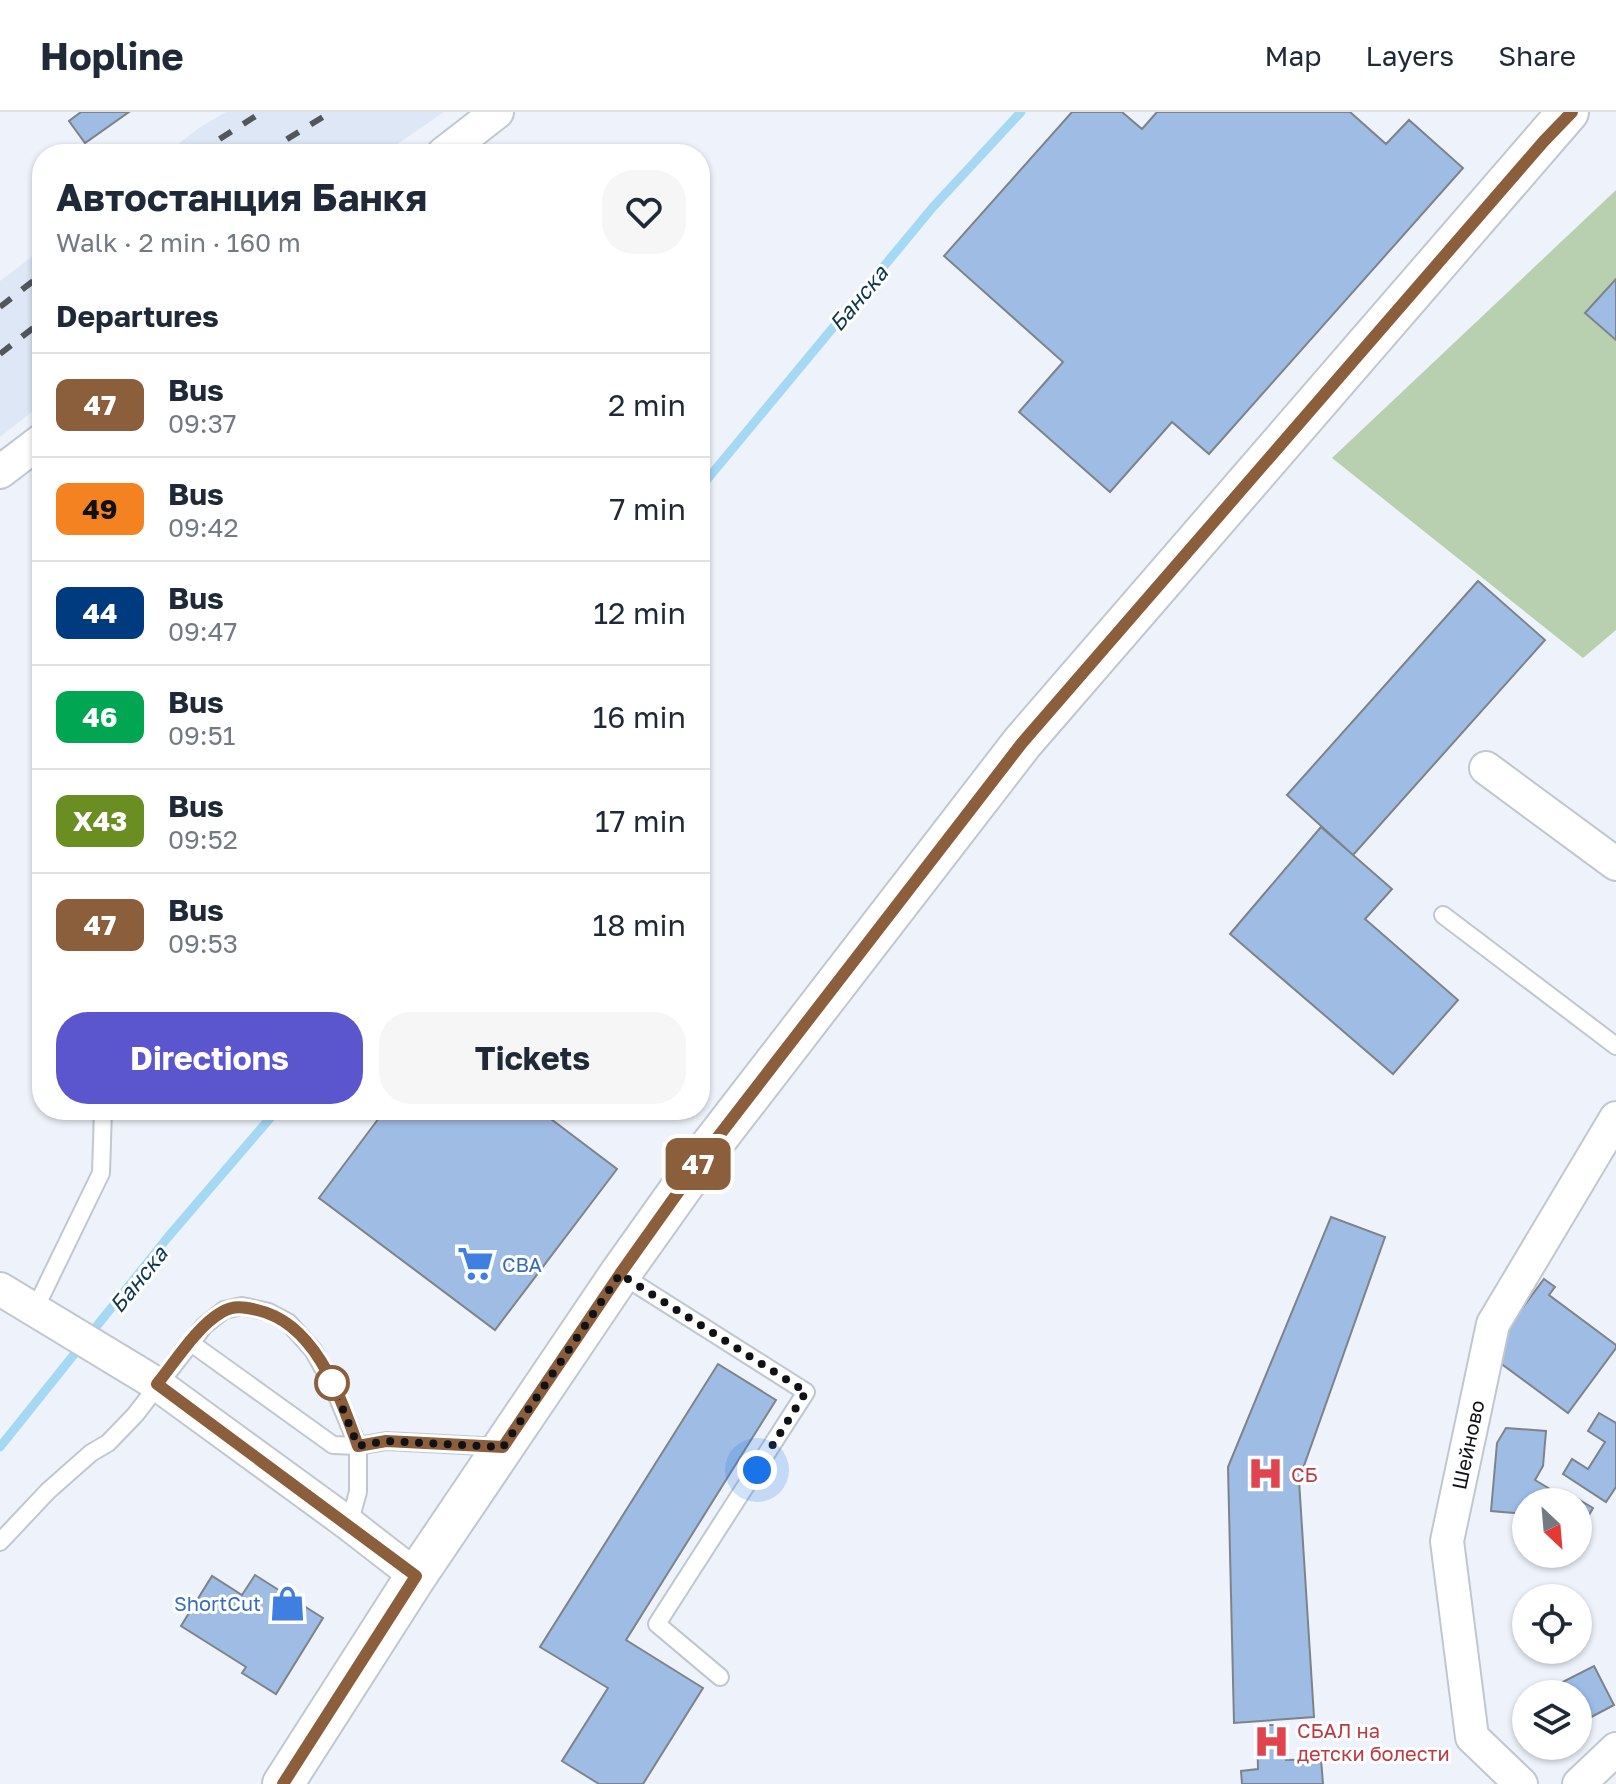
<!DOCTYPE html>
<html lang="en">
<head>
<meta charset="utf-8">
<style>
  :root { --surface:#fff; --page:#f6f6f7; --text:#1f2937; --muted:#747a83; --line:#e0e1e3; --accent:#5c56ce }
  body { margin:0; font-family:"Golos Text",sans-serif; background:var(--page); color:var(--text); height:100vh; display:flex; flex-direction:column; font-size:30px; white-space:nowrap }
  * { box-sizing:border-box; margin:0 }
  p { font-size:26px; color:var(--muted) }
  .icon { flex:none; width:44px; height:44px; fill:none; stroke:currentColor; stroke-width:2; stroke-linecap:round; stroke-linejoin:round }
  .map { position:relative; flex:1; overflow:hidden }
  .panel { position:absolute; left:32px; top:32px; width:678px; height:976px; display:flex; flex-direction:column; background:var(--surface); border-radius:32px; box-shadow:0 2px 6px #0004 }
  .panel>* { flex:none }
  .badge { padding:0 16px; border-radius:12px; font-size:28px; line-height:52px }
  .needle { width:52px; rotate:154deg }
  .tools { position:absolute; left:1512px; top:1376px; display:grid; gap:16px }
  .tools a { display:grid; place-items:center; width:80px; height:80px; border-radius:50%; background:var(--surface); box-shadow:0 2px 6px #0004; font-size:40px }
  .you { position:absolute; width:40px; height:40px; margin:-20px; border:6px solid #fff; border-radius:50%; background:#1a73e8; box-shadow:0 0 0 12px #1a73e833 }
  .map>.badge { position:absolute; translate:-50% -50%; box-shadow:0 0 0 4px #fff }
  h2 { padding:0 24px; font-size:30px; line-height:72px }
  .round { display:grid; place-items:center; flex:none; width:84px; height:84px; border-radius:32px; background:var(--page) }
  .headline { display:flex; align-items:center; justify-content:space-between; height:136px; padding:0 24px }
  h1 { font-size:38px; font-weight:700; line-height:60px }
  .action { display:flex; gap:16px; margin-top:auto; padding:16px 24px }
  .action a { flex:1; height:92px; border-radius:32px; background:var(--accent); color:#fff; font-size:32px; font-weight:700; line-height:92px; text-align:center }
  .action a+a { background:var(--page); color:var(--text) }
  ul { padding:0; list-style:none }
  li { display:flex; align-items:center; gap:24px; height:104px; padding:0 24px; border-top:2px solid var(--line) }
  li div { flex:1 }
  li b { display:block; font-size:30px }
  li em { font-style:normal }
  li .badge { min-width:88px; font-weight:700; text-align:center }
  header { display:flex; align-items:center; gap:48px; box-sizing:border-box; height:112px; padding:0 40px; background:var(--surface); border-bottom:2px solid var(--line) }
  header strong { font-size:38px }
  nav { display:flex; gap:44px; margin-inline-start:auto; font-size:28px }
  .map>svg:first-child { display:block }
  .built { fill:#dde7f5 }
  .green { fill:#b8d0b0 }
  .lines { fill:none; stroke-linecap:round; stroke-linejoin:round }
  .stream { stroke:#a4d8f3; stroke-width:9 }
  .building { fill:#9fbce5; stroke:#7e838a; stroke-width:2 }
  .service-casing { stroke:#c1c7cf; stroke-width:20 }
  .minor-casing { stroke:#c1c7cf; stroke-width:36 }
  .tertiary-casing { stroke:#c1c7cf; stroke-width:44 }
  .service { stroke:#fff; stroke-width:16 }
  .minor { stroke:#fff; stroke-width:32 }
  .tertiary { stroke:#fff; stroke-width:40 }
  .rail { stroke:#53565b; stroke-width:6; stroke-dasharray:14 14; stroke-linecap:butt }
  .line-casing { stroke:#fff; stroke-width:18 }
  .line { stroke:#8b5e3c; stroke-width:12 }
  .walk { stroke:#101215; stroke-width:8; stroke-dasharray:0 14.4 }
  .stop-dot { fill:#fff; stroke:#8b5e3c; stroke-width:4 }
  .labels { text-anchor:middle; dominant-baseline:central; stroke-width:6; stroke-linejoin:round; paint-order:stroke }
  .shop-label { font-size:20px; fill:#366cbe; stroke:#fff; text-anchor:start }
  .street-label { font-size:20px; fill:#101215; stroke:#fff }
  .health-label { font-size:20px; fill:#be3a42; stroke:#fff; text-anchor:start }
  .water-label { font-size:22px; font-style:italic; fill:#0b384b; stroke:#fff }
</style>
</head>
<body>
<header>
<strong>Hopline</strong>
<nav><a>Map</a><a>Layers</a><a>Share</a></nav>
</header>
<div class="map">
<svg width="1616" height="1672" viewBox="0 0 1616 1672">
  <rect width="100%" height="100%" fill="#eef3fb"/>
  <!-- built -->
  <path class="built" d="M226,0H444L383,42H165L199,16Z
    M42,137V292L0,325V169Z"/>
  <!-- green -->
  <path class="green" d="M1616,78V518L1583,546L1332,346Z"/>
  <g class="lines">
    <!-- stream -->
    <path class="stream" d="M700,376L933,95L1021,0
      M0,1335L168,1125L277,998"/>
  </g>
  <!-- building -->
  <path class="building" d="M81,0H129L85,31L69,9Z
    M1072,0H1122L1142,17L1157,0H1350L1386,32L1409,8L1463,56L1209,342L1172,310L1110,380L1019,300L1063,250L944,144Z
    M1616,167V228L1585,201Z
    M1478,469L1545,528L1353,743L1287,683Z
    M1321,715L1392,777L1365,807L1458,888L1393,962L1230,822Z
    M385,998H539L617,1057L495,1218L319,1086Z
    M1331,1105L1385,1125L1299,1368L1314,1605L1234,1611L1228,1355Z
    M1544,1167L1555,1175L1549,1183L1616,1233V1236L1568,1301L1488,1242Z
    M718,1252L776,1288L626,1528L703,1576L643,1672H599L562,1649L608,1576L540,1535Z
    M1599,1301L1616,1311V1375L1606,1390L1563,1362L1572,1347L1588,1357L1605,1330L1588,1319Z
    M1506,1316L1546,1319L1543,1354L1535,1368L1555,1380H1566L1593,1396L1578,1422V1390H1526V1402L1491,1399L1497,1331Z
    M255,1463L323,1506L276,1582L242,1561L246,1555L181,1514L212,1464L242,1483Z
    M1594,1554L1614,1593L1578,1612V1582H1547L1545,1579Z
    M1257,1613H1283L1286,1648L1321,1647L1323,1672H1242L1241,1659L1258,1657Z"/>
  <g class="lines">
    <defs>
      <path id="service" d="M1443,803L1616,934
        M620,1162L806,1280L657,1512L720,1565
        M34,1199L101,1061L103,998
        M191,1231L333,1333L358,1334L386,1329L501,1335
        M0,1430L48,1379L91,1341L108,1331L135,1303L204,1214L224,1198L242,1194L269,1200L288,1210L313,1238L332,1272L358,1334V1380L349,1412"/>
      <g id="minor">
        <path d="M443,42L497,0"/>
        <path d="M0,360L42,328"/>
        <path d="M1486,656L1616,752"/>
        <path d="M0,1177L157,1272L349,1412L416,1464"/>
        <path id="s1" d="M1521,1672L1472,1625L1447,1429L1493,1212L1616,1006"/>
        <path d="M1579,1672L1616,1637"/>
      </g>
      <path id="tertiary" d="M283,1672L416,1464L620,1162L711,1034L1022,631L1568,0"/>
    </defs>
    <!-- service casing -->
    <use href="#service" class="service-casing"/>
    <!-- minor casing -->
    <use href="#minor" class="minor-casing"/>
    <!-- tertiary casing -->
    <use href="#tertiary" class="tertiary-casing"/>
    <!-- service -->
    <use href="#service" class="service"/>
    <!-- minor -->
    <use href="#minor" class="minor"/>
    <!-- tertiary -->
    <use href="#tertiary" class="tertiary"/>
    <!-- rail -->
    <path class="rail" d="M196,42L262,0
      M263,42L331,0
      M0,195L42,162
      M0,242L42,209"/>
  </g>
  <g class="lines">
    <defs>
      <path id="line" d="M283,1672L416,1464L157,1272C175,1250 197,1214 222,1200C233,1193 245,1195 257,1198C316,1211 340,1285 358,1334L386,1329L503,1335L620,1162L711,1034L1022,631L1544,29L1572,0"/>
    </defs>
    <!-- line casing -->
    <use href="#line" class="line-casing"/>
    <!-- line -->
    <use href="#line" class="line"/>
    <!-- walk -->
    <path class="walk" d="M332,1271L358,1334L386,1329L503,1335L620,1162L806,1280L757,1358"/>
  </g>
  <!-- icons -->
  <defs>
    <symbol id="supermarket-bare" viewBox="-9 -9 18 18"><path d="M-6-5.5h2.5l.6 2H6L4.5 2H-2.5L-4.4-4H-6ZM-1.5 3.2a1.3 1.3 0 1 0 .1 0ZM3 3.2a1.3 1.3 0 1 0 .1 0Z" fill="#3f7fe0" stroke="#fff" stroke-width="2.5" paint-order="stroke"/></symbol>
    <symbol id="hospital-bare" viewBox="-9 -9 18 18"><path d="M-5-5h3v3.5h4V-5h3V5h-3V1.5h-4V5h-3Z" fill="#e0444e" stroke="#fff" stroke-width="2.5" paint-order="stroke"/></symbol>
    <symbol id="shop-bare" viewBox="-9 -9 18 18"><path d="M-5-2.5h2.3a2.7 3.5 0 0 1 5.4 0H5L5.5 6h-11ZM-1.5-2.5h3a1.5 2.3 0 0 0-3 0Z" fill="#3f7fe0" stroke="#fff" stroke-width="2.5" paint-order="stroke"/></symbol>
  </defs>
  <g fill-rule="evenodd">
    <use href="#supermarket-bare" x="450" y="1126" width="51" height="51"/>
    <use href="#hospital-bare" x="1240" y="1336" width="51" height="51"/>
    <use href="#shop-bare" x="262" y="1466" width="51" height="51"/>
    <use href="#hospital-bare" x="1246" y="1604" width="51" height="51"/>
  </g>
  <!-- markers -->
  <circle class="stop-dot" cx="332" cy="1271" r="16"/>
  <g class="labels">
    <!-- shop labels -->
    <g class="shop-label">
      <text x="502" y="1152">CBA</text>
      <text x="261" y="1491" text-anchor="end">ShortCut</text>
    </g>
    <!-- street labels -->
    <g class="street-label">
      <text stroke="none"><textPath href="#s1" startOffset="364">Шейново</textPath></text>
    </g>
    <!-- health labels -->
    <g class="health-label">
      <text x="1291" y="1362">СБ</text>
      <text x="1297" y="1618">СБАЛ на<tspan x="1297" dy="23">детски болести</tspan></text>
    </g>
    <!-- water labels -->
    <g class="water-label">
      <text transform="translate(858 186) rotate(-50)">Банска</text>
      <text transform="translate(138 1167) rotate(-51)">Банска</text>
    </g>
  </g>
</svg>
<div class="tools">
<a><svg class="needle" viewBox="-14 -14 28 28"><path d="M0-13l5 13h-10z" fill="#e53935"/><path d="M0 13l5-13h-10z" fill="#747a83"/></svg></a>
<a><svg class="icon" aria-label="locate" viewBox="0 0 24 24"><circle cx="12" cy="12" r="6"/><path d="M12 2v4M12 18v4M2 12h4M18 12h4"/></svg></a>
<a><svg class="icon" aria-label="layers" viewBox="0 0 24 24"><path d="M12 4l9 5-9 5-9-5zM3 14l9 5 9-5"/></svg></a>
</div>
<div class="you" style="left:757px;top:1358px"></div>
<b class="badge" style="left:698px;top:1052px;background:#8b5e3c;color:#fff">47</b>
<section class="panel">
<div class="headline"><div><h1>Автостанция Банкя</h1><p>Walk · 2 min · 160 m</p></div><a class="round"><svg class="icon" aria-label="heart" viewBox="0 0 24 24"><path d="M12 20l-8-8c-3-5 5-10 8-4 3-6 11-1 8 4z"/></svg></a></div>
<h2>Departures</h2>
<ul>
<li><span class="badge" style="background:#8b5e3c;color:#fff">47</span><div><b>Bus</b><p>09:37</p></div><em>2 min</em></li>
<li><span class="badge" style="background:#f58220;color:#111">49</span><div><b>Bus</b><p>09:42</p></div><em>7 min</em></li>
<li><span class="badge" style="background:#003b80;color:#fff">44</span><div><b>Bus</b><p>09:47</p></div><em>12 min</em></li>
<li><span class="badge" style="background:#00a651;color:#fff">46</span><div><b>Bus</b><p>09:51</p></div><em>16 min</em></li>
<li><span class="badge" style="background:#6b8e23;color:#fff">X43</span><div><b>Bus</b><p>09:52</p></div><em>17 min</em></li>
<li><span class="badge" style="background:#8b5e3c;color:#fff">47</span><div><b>Bus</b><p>09:53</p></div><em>18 min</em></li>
</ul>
<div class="action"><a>Directions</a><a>Tickets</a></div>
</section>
</div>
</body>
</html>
